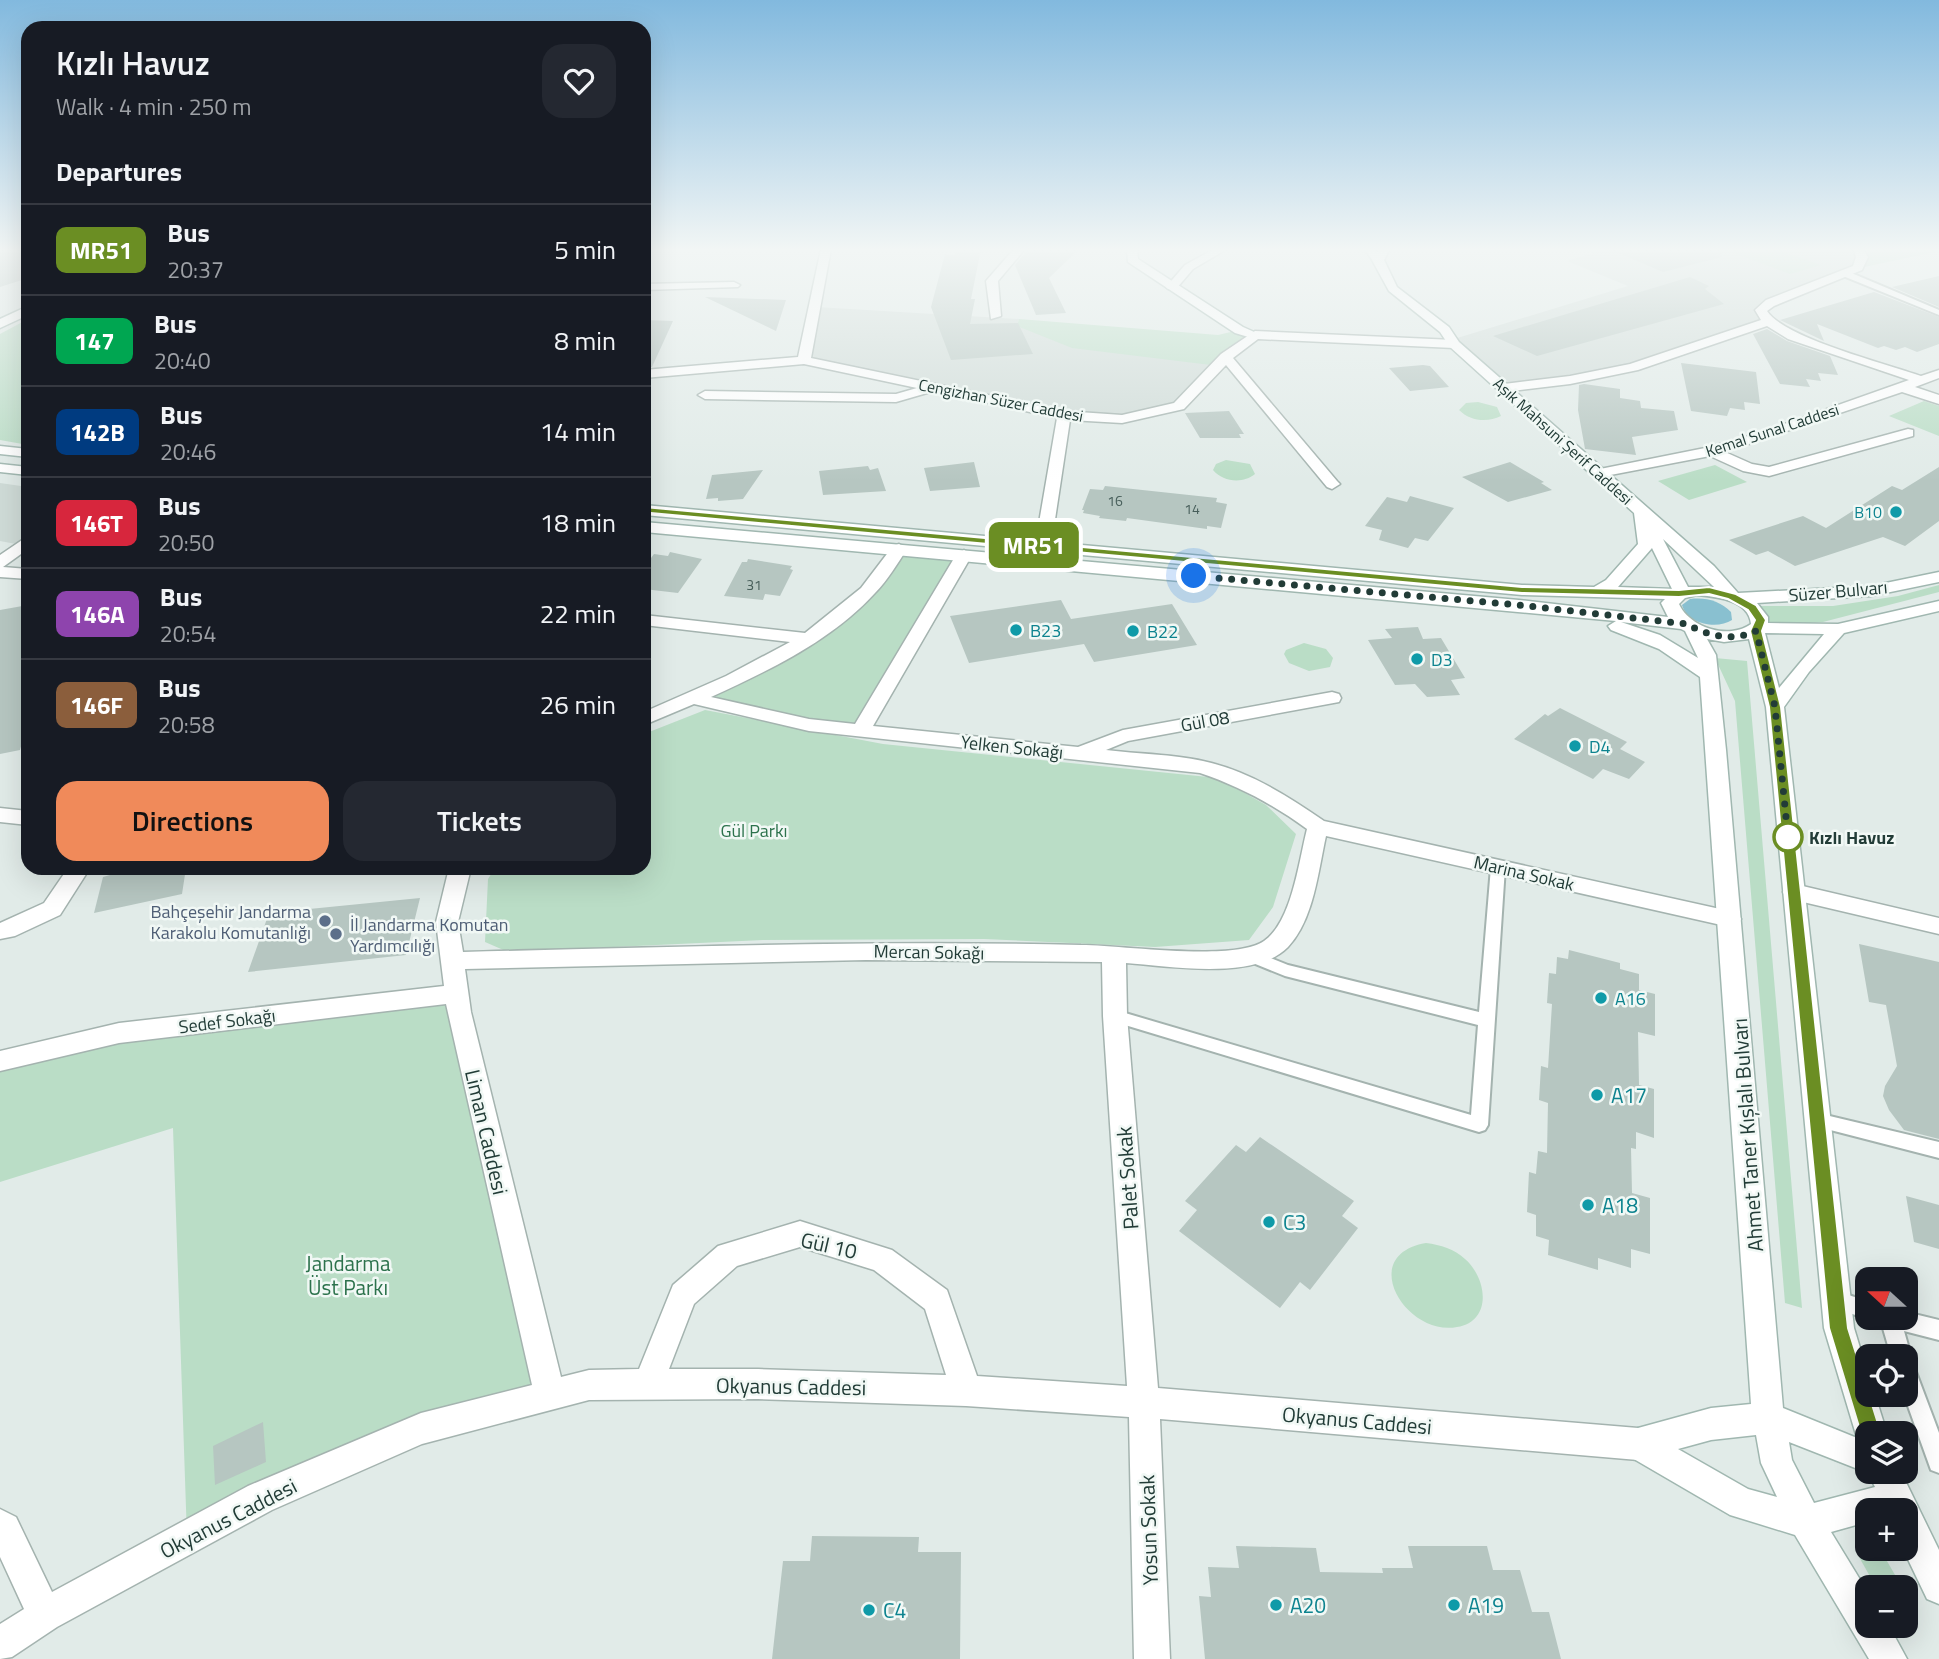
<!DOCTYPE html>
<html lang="en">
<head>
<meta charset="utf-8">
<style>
  :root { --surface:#171b24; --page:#242831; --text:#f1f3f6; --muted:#9ea1a6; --line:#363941; --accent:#f08a5a }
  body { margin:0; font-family:"Titillium Web",sans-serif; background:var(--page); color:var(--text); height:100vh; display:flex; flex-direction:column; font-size:26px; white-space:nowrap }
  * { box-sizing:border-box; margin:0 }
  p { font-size:23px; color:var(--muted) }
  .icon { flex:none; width:38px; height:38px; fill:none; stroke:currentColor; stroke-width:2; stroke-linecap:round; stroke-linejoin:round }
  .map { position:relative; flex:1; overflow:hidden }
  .sheet { position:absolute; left:21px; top:21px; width:630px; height:854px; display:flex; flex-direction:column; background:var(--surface); border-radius:21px; box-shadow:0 7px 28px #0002 }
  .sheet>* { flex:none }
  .badge { padding:0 14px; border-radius:10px; font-size:24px; line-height:46px }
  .needle { width:46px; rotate:291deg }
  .buttons { position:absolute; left:1855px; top:1267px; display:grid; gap:14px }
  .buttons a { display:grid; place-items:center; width:63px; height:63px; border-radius:14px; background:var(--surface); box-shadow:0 7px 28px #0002; font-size:35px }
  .you { position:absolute; width:35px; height:35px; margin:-18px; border:5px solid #fff; border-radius:50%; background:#1a73e8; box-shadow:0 0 0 10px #1a73e833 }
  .map>.badge { position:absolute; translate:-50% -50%; box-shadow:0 0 0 4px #fff }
  h2 { padding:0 35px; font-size:26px; line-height:63px }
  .round { display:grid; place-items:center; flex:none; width:74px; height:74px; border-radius:21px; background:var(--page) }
  .head { display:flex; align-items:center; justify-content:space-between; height:119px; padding:0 35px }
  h1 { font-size:33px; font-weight:600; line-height:52px }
  .action { display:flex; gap:14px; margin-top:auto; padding:14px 35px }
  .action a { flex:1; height:80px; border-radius:21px; background:var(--accent); color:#111; font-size:28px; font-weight:600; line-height:80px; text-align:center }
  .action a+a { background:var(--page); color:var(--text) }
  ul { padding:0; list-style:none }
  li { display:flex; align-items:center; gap:21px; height:91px; padding:0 35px; border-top:2px solid var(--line) }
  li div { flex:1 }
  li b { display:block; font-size:26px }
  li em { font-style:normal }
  li .badge { min-width:77px; font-weight:700; text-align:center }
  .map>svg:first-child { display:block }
  .built { fill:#cfdbd7 }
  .green { fill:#baddc6 }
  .water { fill:#89c0d0 }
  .building { fill:#b6c6c1 }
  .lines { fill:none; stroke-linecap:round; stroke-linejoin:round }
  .lane-casing { stroke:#a4b3af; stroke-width:4 }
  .street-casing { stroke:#a4b3af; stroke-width:3 }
  .secondary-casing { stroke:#a0b7b0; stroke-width:3 }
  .lane { fill:#fff; fill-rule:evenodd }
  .street { fill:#fff; fill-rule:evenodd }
  .secondary { fill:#fff; fill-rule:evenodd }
  .line { fill:#6b8e23; stroke:#fff; stroke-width:2 }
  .walk { stroke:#223c37; stroke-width:7; stroke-dasharray:0 12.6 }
  .culture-dot { fill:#0f9aa8; stroke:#f1f8f5; stroke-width:2.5 }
  .stop-dot { fill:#fff; stroke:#6b8e23; stroke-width:3.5 }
  .service-dot { fill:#5c6f8a; stroke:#f1f8f5; stroke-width:2.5 }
  .labels { text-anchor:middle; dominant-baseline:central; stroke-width:5; stroke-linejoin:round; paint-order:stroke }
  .number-label { font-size:14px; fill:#475e5a }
  .far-street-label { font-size:16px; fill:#223c37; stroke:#f1f8f5 }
  .far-culture-label { font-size:16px; fill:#0d838f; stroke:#f1f8f5; text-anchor:end }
  .street-label { font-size:18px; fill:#223c37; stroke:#f1f8f5 }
  .culture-label { font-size:18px; fill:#0d838f; stroke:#f1f8f5; text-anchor:start }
  .park-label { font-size:18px; fill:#2c724c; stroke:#f1f8f5 }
  .stop-label { font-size:18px; font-weight:bold; fill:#223c37; stroke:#f1f8f5; text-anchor:start }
  .service-label { font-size:18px; fill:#4e5e75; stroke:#f1f8f5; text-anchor:end }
  .near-culture-label { font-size:21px; fill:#0d838f; stroke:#f1f8f5; text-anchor:start }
  .near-street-label { font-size:21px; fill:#223c37; stroke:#f1f8f5 }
  .near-park-label { font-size:21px; fill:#2c724c; stroke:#f1f8f5 }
</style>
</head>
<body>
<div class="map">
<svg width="1939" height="1659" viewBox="0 0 1939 1659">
  <rect width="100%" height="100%" fill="#e1ebe8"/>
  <!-- built -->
  <path class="built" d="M1606,249H1858L1862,257L1858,268L1761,310L1768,322L1633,367L1504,388L1454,339L1628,286L1567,261Z
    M816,307L1019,319L1017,326L1219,366L1179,406L1156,413L1095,418L804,360Z
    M0,483L28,487V537L16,544L0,541Z"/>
  <!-- green -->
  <path class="green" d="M1722,249H1776L1821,265L1790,274Z
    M1858,249H1939V251L1855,269L1862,257Z
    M28,319V445L0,440V334Z
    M1019,319L1218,335L1239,330L1255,335L1219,366L1072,348L1017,326Z
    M1924,401L1939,406V436L1889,416Z
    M1478,402L1497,407L1501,416C1487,423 1470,421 1459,410L1466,403Z
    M1226,460L1250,464L1255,474C1243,484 1223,482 1213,470L1216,464Z
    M1715,465L1747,482L1689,500L1658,481Z
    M899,549L964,555L860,731L692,698L765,666L867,592Z
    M1939,585V592L1823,622L1769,626L1758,606H1833L1898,596Z
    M1304,643L1326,649L1333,658L1330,667L1309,671L1289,663L1284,654L1286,650Z
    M1715,658L1747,661L1802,1308L1785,1303L1735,701Z
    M705,710L883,744L1218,778L1266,805L1296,834L1273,907L1249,940L1155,947L984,939L763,940L508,952L485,942L488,879L495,868H644V734Z
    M456,994L550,1395L421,1429L187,1537L173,1128L0,1182V1061L119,1033Z
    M1426,1243C1441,1245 1454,1249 1465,1259C1487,1278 1493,1321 1457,1327C1406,1337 1356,1255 1426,1243Z
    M1867,1547L1880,1549L1902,1587H1876L1859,1557Z"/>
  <!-- water -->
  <path class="water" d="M1690,599C1706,597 1720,601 1731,612L1732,620C1717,630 1687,624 1682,605Z"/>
  <!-- building -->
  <path class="building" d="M0,249H28V278L0,287Z
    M961,249H981L971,299H975L970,324L1018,323L1033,354L951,360L931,307L945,254L953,255Z
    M1028,249H1079L1049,278L1066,313L1036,315L1015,265Z
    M1609,249H1721L1722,257L1663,272Z
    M1939,276V307L1892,287Z
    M1690,277L1709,286L1705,289L1724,304L1537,356L1493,336Z
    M1874,292L1939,317V344L1917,352L1905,347L1896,350L1884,346L1878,348L1817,324L1824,341L1780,320Z
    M705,297L786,300L776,331Z
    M644,320L673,321L652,367H644Z
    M1767,329L1787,341L1830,356L1838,375L1818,373L1821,381L1806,379L1810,387L1780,384L1753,334Z
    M1681,363L1756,372L1760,404L1744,402L1745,410L1730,408L1727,416L1691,411Z
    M1423,365L1430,366L1449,387L1410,391L1389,368Z
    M1584,384L1620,389V398L1640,401L1641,408L1674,411L1678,430L1632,437L1636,455L1585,449L1578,410L1579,385Z
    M1229,411L1244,434H1239L1241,438H1200L1185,413Z
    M974,462L980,487L930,491L924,468Z
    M1510,462L1544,482L1541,483L1552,490L1508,502L1462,477Z
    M868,466L870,470L878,468L886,491L823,495L819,471Z
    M1939,467V521L1905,546L1883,537L1795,566L1768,551L1756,555L1729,540L1803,516L1826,528L1892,486L1902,490Z
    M763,470L743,499L718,501V498L706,499L712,475Z
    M1105,486L1217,498L1216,502L1227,504L1221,528L1207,526V529L1127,518L1126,521L1099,518L1100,516L1083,513L1084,510H1082L1090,489L1103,490Z
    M1410,496L1454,508L1428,541L1415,538L1408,548L1379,540L1382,530L1365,526L1387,497L1407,502Z
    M670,552L702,559L678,593L644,589V557L651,558L654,554L668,556Z
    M748,559L792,566L790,569L793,570L780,596L765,594L763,600L724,596L742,562H747Z
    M1061,600L1071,619L1172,604L1197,645L1094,662L1084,644L969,663L950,616Z
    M28,605V742L22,743L20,750L0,754V610Z
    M1418,627L1423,639L1441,638L1465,678L1451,680L1460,695L1427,697L1415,684L1395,685L1368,640L1392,638L1385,629Z
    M1560,708L1627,742L1620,749L1645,762L1629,779L1603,769L1593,779L1514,739L1545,714L1548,716Z
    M125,868H186L182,894L94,913L103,877L110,875L111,871Z
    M420,898L406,955L248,972L269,913Z
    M1859,944L1939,962V1139L1904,1130L1889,1110L1883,1096L1885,1086L1897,1066L1886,1005L1869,1002Z
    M1569,950L1620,963V969L1639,974V990L1655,994V1036L1638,1032L1639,1085L1654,1089V1138L1636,1132V1149L1631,1148L1632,1193L1650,1198V1254L1631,1249V1268L1598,1258V1270L1548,1255L1549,1240L1536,1236V1215L1527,1212L1529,1172L1536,1174L1538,1151L1547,1153L1548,1103L1539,1100L1541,1066L1548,1068L1552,1004L1547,1003L1549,973L1556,974L1557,957L1568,959Z
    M1260,1137L1354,1201L1342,1216L1358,1228L1310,1290L1300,1282L1280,1308L1179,1231L1197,1210L1185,1201L1236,1145L1246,1152Z
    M1906,1196L1939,1205V1249L1914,1242Z
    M263,1422L266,1462L215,1485L213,1446Z
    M812,1536L919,1537L918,1552H961L960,1659H772L783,1561H810Z
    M1236,1546L1316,1548L1320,1572L1383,1573L1382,1568H1413L1408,1546H1487L1493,1570H1520L1532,1612H1549L1561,1659H1205L1199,1596L1211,1597L1208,1567L1239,1568Z"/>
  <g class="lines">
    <defs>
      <path id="lane" d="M1843,272H1849L1939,310V315L1843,276Z
        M1498,862L1505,867L1488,1125L1485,1130L1479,1132L1115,1022L1109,1020L1107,1016L1109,1012L1115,1010L1471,1115L1478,1025L1285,976L1243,959L1240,955L1243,951L1248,949L1288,965L1479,1012L1491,867Z
        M1817,1113L1939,1142V1158L1811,1125L1808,1120L1811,1115Z
        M1836,1291L1867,1301V1318H1871L1867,1319L1829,1306L1826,1300L1829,1294Z
        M1906,1312L1939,1320V1340L1904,1331L1911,1356L1908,1362L1913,1364L1939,1433V1473L1931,1470L1904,1395L1906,1356H1891L1880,1318H1906Z"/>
      <path id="street" d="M821,249H831L811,358L1064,411L1122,415L1174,403L1221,354L1255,331L1454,340L1460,344L1454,348L1258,339L1233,358L1337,481L1340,484L1332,489L1327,487L1226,365L1184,409L1122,423L1070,420L1051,546L1043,551L1035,546L1057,418L934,391L896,402L705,399L698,395L705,391L896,394L917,388L804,364L644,378V370L798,357Z
        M1014,249H1025L998,281L1001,316L991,319L986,281Z
        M1214,249H1227L1193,269L1176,289H1168L1166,287L1185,265Z
        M1364,249H1375L1384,260L1374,262Z
        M1853,249H1863L1868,257L1862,270L1774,306L1767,311C1784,338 1888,364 1921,376L1939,370V378L1915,387L1939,395V404L1902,392L1725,452L1752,464L1769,467L1908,429L1913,430V436L1769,476L1743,471L1710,456L1600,477L1595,476L1593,473L1595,470L1710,447L1762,432L1909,380L1788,339L1767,326L1638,370L1570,384L1504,392L1497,388L1504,384L1570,376L1630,364L1761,320L1755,310L1766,300L1853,266L1856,257Z
        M734,282L740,285L738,287L644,290V284Z
        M28,536V549L3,567L28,569V579L0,577V555Z
        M899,544L907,549C897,564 888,580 875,593C831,641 770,670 711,697L809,719L855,724L956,555L964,550L972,555L873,726L1078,747L1123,730L1332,692L1339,694L1341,698L1339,702L1128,741L1106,750C1138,754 1172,754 1203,761C1247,770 1288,796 1324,821L1738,913L1741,919L1738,925L1730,927L1326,836C1318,872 1314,919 1288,947C1255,981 1169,966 1126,963L1127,1016L1158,1388L1638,1428L1649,1433L1654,1444L1649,1455L1638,1460L1160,1419L1170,1659H1134L1129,1417L966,1406L758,1399L589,1400L422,1444L272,1510L57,1627L12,1657L0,1659V1624L24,1609L0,1557V1509L16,1517L52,1592L248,1486L421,1413L532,1385L446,1004L119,1043L0,1071V1051L119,1023L444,986L436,922L449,868H471L458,922L463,952C669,947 875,940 1081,945C1121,945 1234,962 1264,941C1292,922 1299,860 1307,829C1274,805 1239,786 1200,773L809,731L694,704L644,725V712L726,676L790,642L644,625V615L805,633L861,588L893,546ZM866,960L1102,962L1103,1016L1127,1386L977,1376L947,1290L892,1250L800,1221L718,1246L673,1285L639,1369L589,1370L561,1377L471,1012L465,969ZM800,1247L874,1270L925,1309L946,1375L758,1369H669L694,1304L737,1266Z
        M0,808L28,811V825L0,822Z
        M68,868H90L60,915L15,936L0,939V923L44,903Z
        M1794,884L1939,918V934L1786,898L1783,892L1786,886Z"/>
      <path id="secondary" d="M1127,249H1137L1138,259L1243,327L1261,335L1255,339L1235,333L1128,262Z
        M1380,249H1390L1384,260L1397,287L1449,327L1459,342L1714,566L1738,593L1871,586L1939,572V582L1871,596L1757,603L1768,617V623L1838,624L1939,601V611L1844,633L1809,672L1784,707L1854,1328L1867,1371V1395H1875L1887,1433H1867V1472H1901L1939,1550V1604L1927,1599L1903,1549H1906V1510H1867V1522L1831,1532L1867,1591V1626H1889L1907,1659H1869L1795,1535L1730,1515L1627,1455L1622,1444L1627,1433L1638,1428L1711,1408L1751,1404L1700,677L1659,649L1611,630L1608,626L1616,621L644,532V522L1519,600L1668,617L1661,603L1665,599L1522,595L644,515V505L1522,585L1594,587L1606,580L1638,544L1634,513L1450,347L1440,332L1389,291L1372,260ZM1663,539L1714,587H1688ZM1652,548L1672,589L1618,587ZM1697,595C1717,597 1749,600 1751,624C1729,640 1690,628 1679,604L1685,598ZM1621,622L1681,629L1685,631L1698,658L1660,635ZM1765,633L1824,634L1779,688ZM1707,639L1724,642L1749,639L1766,707L1824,1328L1857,1438L1783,1408L1726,750L1716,655ZM1756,1435L1761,1463L1777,1497L1748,1489L1678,1449L1711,1440ZM1789,1442L1868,1473L1875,1487L1814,1503L1792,1460Z
        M28,306V315L0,328V319Z
        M0,446L28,449V457L0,454Z
        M0,464L28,467V475L0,472Z"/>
    </defs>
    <!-- lane casing -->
    <use href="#lane" class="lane-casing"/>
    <!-- street casing -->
    <use href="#street" class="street-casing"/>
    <!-- secondary casing -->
    <use href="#secondary" class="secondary-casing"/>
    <!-- lane -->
    <use href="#lane" class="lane"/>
    <!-- street -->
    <use href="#street" class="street"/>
    <!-- secondary -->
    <use href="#secondary" class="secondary"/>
  </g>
  <!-- sky -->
  <linearGradient id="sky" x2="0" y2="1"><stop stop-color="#82b9de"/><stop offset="0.52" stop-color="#f2f6f5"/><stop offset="1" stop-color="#f2f6f5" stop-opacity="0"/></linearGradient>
  <rect width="1939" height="481" fill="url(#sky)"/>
  <!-- line -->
  <path class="line" d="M644,507L1522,587L1679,590L1709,587L1736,594L1756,605L1766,620L1762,631L1781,707L1848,1328L1881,1433L1878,1440L1871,1443L1863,1440L1829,1328L1769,707L1750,631L1755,620L1748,610L1728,599L1709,594L1679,597L1522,593L640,512L639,510Z"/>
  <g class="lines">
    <!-- walk -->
    <path class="walk" d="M1194,576L1519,605L1687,624C1707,636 1734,642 1756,631L1775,707L1788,837"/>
  </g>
  <!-- markers -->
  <g class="culture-dot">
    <circle cx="1896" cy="512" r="7"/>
    <circle cx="1016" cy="630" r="7"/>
    <circle cx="1133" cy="631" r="7"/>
    <circle cx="1417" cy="659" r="7"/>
    <circle cx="1575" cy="746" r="7"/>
    <circle cx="1601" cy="998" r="7"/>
    <circle cx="1597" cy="1095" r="7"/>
    <circle cx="1588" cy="1205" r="7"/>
    <circle cx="1269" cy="1222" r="7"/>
    <circle cx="1276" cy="1605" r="7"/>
    <circle cx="1454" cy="1605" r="7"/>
    <circle cx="869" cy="1610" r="7"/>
  </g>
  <circle class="stop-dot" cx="1788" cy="837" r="14"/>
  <g class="service-dot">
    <circle cx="325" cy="921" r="7"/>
    <circle cx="336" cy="934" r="7"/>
  </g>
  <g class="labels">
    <!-- number labels -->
    <g class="number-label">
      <text x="1115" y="500">16</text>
      <text x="1192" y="508">14</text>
      <text x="754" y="584">31</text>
    </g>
    <!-- far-street labels -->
    <g class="far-street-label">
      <text transform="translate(1001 400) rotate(11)">Cengizhan Süzer Caddesi</text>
      <text transform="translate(1772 430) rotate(-18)">Kemal Sunal Caddesi</text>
      <text transform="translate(1563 441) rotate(42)">Aşık Mahsuni Şerif Caddesi</text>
    </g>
    <!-- far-culture labels -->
    <g class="far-culture-label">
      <text x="1882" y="512">B10</text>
    </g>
    <!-- street labels -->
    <g class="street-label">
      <text transform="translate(1838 591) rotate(-5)">Süzer Bulvarı</text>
      <text transform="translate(1205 721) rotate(-10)">Gül 08</text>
      <text transform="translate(1012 747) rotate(6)">Yelken Sokağı</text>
      <text transform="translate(1524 873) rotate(13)">Marina Sokak</text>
      <text transform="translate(929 952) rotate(1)">Mercan Sokağı</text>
      <text transform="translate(227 1021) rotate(-7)">Sedef Sokağı</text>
    </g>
    <!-- culture labels -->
    <g class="culture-label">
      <text x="1030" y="630">B23</text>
      <text x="1147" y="631">B22</text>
      <text x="1431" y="659">D3</text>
      <text x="1589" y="746">D4</text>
      <text x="1615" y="998">A16</text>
    </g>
    <!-- park labels -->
    <g class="park-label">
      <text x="754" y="830">Gül Parkı</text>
    </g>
    <!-- stop labels -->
    <g class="stop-label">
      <text x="1809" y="837">Kızlı Havuz</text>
    </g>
    <!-- service labels -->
    <g class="service-label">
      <text x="311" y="911">Bahçeşehir Jandarma<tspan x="311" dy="21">Karakolu Komutanlığı</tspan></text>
      <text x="350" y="924" text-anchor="start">İl Jandarma Komutan<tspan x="350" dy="21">Yardımcılığı</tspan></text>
    </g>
    <!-- near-culture labels -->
    <g class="near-culture-label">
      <text x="1611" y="1095">A17</text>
      <text x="1602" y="1205">A18</text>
      <text x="1283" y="1222">C3</text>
      <text x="1290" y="1605">A20</text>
      <text x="1468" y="1605">A19</text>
      <text x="883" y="1610">C4</text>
    </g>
    <!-- near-street labels -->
    <g class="near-street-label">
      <text transform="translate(487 1132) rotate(77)">Liman Caddesi</text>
      <text transform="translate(1747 1135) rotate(-94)">Ahmet Taner Kışlalı Bulvarı</text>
      <text transform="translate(1127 1178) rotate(-94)">Palet Sokak</text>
      <text transform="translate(829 1245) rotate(13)">Gül 10</text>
      <text transform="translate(791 1386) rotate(1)">Okyanus Caddesi</text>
      <text transform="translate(1357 1420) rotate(5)">Okyanus Caddesi</text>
      <text transform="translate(228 1518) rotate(-27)">Okyanus Caddesi</text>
      <text transform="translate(1148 1530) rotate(-92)">Yosun Sokak</text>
    </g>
    <!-- near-park labels -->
    <g class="near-park-label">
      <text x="348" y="1263">Jandarma<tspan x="348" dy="24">Üst Parkı</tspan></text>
    </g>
  </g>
</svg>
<div class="buttons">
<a><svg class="needle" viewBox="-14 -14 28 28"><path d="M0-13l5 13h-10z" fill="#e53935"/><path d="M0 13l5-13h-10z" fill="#9ea1a6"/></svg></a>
<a><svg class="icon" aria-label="locate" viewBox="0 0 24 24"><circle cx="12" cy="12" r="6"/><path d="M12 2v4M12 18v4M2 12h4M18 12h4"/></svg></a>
<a><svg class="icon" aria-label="layers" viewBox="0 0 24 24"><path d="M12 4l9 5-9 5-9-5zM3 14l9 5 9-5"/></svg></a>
<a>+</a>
<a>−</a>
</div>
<div class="you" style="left:1194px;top:576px"></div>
<b class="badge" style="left:1034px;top:545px;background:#6b8e23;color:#fff">MR51</b>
<section class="sheet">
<div class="head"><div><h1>Kızlı Havuz</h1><p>Walk · 4 min · 250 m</p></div><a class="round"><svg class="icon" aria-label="heart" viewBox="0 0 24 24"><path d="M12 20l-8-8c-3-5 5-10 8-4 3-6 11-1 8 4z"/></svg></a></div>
<h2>Departures</h2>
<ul>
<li><span class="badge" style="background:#6b8e23;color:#fff">MR51</span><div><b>Bus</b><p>20:37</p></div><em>5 min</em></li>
<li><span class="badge" style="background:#00a651;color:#fff">147</span><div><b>Bus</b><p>20:40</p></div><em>8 min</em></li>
<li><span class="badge" style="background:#003b80;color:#fff">142B</span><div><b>Bus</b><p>20:46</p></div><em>14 min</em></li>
<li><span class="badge" style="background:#d7263d;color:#fff">146T</span><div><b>Bus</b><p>20:50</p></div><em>18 min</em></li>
<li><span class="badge" style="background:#8e44ad;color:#fff">146A</span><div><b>Bus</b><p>20:54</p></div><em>22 min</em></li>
<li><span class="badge" style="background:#8b5e3c;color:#fff">146F</span><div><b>Bus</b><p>20:58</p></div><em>26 min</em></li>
</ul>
<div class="action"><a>Directions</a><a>Tickets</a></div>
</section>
</div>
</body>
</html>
